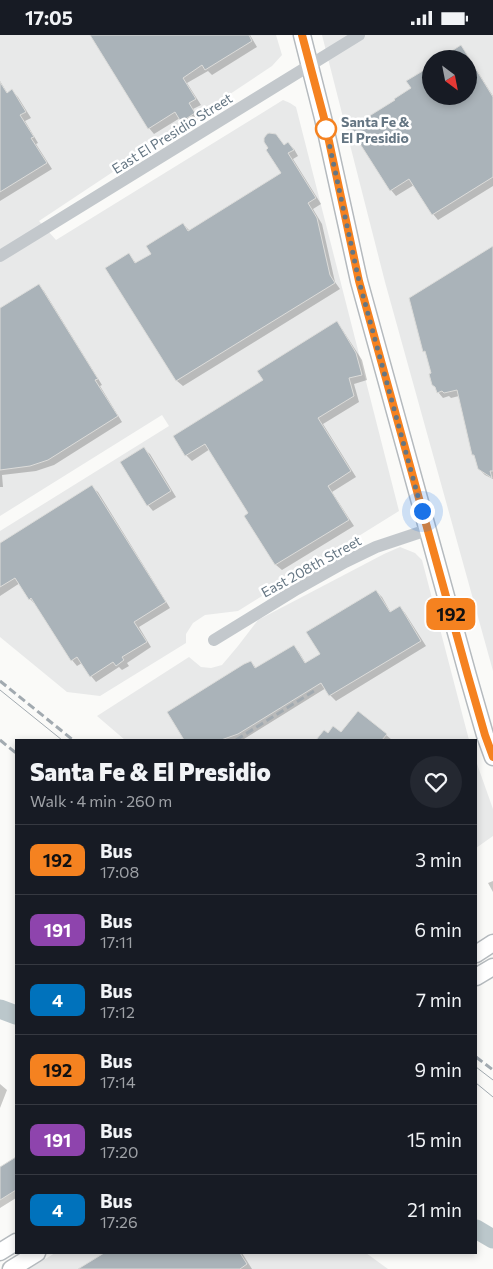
<!DOCTYPE html>
<html lang="en">
<head>
<meta charset="utf-8">
<style>
  :root { --surface:#171b24; --page:#242831; --text:#f1f3f6; --muted:#9ea1a6; --line:#363941 }
  body { margin:0; font-family:Commissioner,sans-serif; background:var(--page); color:var(--text); height:100vh; display:flex; flex-direction:column; font-size:19px; white-space:nowrap }
  * { box-sizing:border-box; margin:0 }
  p { font-size:16px; color:var(--muted) }
  .icon { flex:none; width:28px; height:28px; fill:none; stroke:currentColor; stroke-width:2; stroke-linecap:round; stroke-linejoin:round }
  .map { position:relative; flex:1; overflow:hidden }
  .sheet { position:absolute; left:15px; top:704px; width:462px; height:515px; display:flex; flex-direction:column; background:var(--surface); border-radius:0px; box-shadow:0 2px 8px #0003 }
  .sheet>* { flex:none }
  .badge { padding:0 10px; border-radius:8px; font-size:18px; line-height:32px }
  .needle { width:32px; rotate:148deg }
  .tools { position:absolute; left:422px; top:15px; display:grid; gap:10px }
  .tools a { display:grid; place-items:center; width:55px; height:55px; border-radius:50%; background:var(--surface); box-shadow:0 2px 8px #0003; font-size:25px }
  .you { position:absolute; width:25px; height:25px; margin:-12px; border:4px solid #fff; border-radius:50%; background:#1a73e8; box-shadow:0 0 0 8px #1a73e833 }
  .map>.badge { position:absolute; translate:-50% -50%; box-shadow:0 0 0 2px #fff }
  .round { display:grid; place-items:center; flex:none; width:52px; height:52px; border-radius:26px; background:var(--page) }
  .summary { display:flex; align-items:center; justify-content:space-between; height:85px; padding:0 15px }
  h1 { font-size:24px; font-weight:800; line-height:38px }
  ul { padding:0; list-style:none }
  li { display:flex; align-items:center; gap:15px; height:70px; padding:0 15px; border-top:1px solid var(--line) }
  li div { flex:1 }
  li b { display:block; font-size:19px }
  li em { font-style:normal }
  li .badge { min-width:55px; font-weight:700; text-align:center }
  .status { display:flex; justify-content:space-between; align-items:center; height:35px; padding:0 25px; background:var(--surface); direction:ltr }
  .status svg { height:14px; fill:currentColor }
  .map>svg:first-child { display:block }
  .built { fill:#e8e9e9; fill-rule:evenodd }
  .shadow { fill:#0003 }
  .lines { fill:none; stroke-linecap:round; stroke-linejoin:round }
  .river { stroke:#bbc7cb; stroke-width:19 }
  .building { fill:#aab3b9; stroke:#dcdcda }
  .major-casing { stroke:#b5babe; stroke-width:19 }
  .minor { stroke:#c3c8cc; stroke-width:12 }
  .major { stroke:#fff; stroke-width:16 }
  .tram { stroke:#a2aab0; stroke-width:1 }
  .rail { stroke:#a2aab0; stroke-width:3; stroke-dasharray:8 4; stroke-linecap:butt }
  .line-casing { stroke:#fff; stroke-width:11 }
  .line { stroke:#f58220; stroke-width:8 }
  .walk { stroke:#657683; stroke-width:5; stroke-dasharray:0 9 }
  .stop-dot { fill:#fff; stroke:#f58220; stroke-width:2.5 }
  .labels { text-anchor:middle; dominant-baseline:central; stroke-width:5; stroke-linejoin:round; paint-order:stroke }
  .stop-label { font-size:14px; font-weight:bold; fill:#657683; stroke:#fff; text-anchor:start }
  .street-label { font-size:14px; fill:#657683; stroke:#fff }
</style>
</head>
<body>
<div class="status"><b>17:05</b><svg viewBox="0 0 49 12"><path d="M0 12V9h3v3zM5 12V6h3v6zM10 12V3h3v9zM15 12V0h3v12zM26 1h20v11H26zM47 4h2v5h-2z"/></svg></div>
<div class="map">
<svg width="493" height="1234" viewBox="0 0 493 1234">
  <rect width="100%" height="100%" fill="#fafaf8"/>
  <!-- built -->
  <path class="built" d="M0,0H276L282,20L272,31L39,186L56,205L283,65L290,68L296,72L399,476L238,576L205,580L193,588L186,599V608L100,661L67,657L0,602V496L169,391L162,380L0,481Z
    M322,0H493V636L385,247ZM431,24H469V61H431Z
    M400,512L415,518L422,525L469,705H125L97,681L189,622L201,632L211,633L222,630L238,611L258,585L384,519Z
    M476,726L493,774V801L476,813Z
    M55,1218H366L388,1234H29Z"/>
  <!-- shadow -->
  <path class="shadow" d="M91,0H250L257,12L212,40L208,36L187,48L201,70L193,74L199,84L187,92L180,83L154,99L149,93Z
    M460,12L466,18L493,61V151L438,185L433,179L414,150L396,161L391,155L397,65L412,53L408,46L431,32V61H469V24Z
    M0,46L8,59L12,56L18,62L31,83L25,86L38,108L36,109L52,134L0,166Z
    M277,102L285,111L288,109L294,114L298,121L293,124L321,169L313,174L322,189L335,247L340,254L183,351L177,346L107,233L129,220L137,229L152,219L183,189L190,196L282,139Z
    M493,212V444L485,440L479,434L476,422L473,420L459,361L451,363L449,361L443,363L438,357L428,320L424,316Z
    M39,251L44,256L102,350L100,351L122,387L54,430L36,436L2,440L3,452H0V275Z
    M337,288L342,294L362,325L367,345L354,349L359,367L323,389L356,442L332,457L354,491L282,535L276,530L246,481L250,479L210,414L192,426L186,420L264,346Z
    M144,414L150,419L176,462L153,476L148,470Z
    M92,452L98,457L170,573L139,592L151,612L127,628L129,631L122,635L119,632L96,647L91,641L82,628L77,631L72,625L35,569L30,564L20,548L0,561V509Z
    M376,556L382,562L391,578L400,572L405,578L426,611L336,666L330,660L326,653L244,704L186,705L251,627L257,634L293,611L299,617L306,629L321,620Z
    M359,677L392,705H320L328,700L341,699Z
    M493,846V857L488,848Z
    M0,1049L7,1055L0,1073Z
    M16,1123V1163L0,1173V1133Z
    M107,1218H242L252,1234H80Z"/>
  <g class="lines">
    <!-- river -->
    <path class="river" d="M0,974L16,980
      M476,1194L493,1204"/>
  </g>
  <!-- building -->
  <path class="building" d="M90,0H249L252,6L205,35L202,30L183,43L196,64L189,68L195,78L181,87L175,77L148,94Z
    M461,10L493,62V142L432,180L409,144L390,156L350,93L395,65L394,64L411,53L406,46L431,31V61H469V24H439Z
    M0,47L7,58L12,54L26,77L20,80L34,102L31,103L47,128L0,157Z
    M269,98L276,99L284,110L288,107L294,115L288,118L316,163L308,168L317,183L330,240L335,248L176,346L105,233L129,218L135,228L151,219L146,211L183,188L188,196L281,138L266,115L268,113L264,107V103L267,99Z
    M493,211V436H490L492,443L478,434L474,420H472L457,355L444,358L442,356L437,358L435,352L432,350L429,339L431,338L425,316L423,317L409,263Z
    M39,249L98,344L95,345L118,381L48,425L30,431L0,435V273Z
    M337,286L356,318L362,340L349,343L354,361L318,383L351,436L328,451L349,485L275,530L244,481L248,478L205,409L185,421L173,401L263,345L257,336Z
    M144,412L171,456L147,471L120,427Z
    M92,450L166,567L134,587L147,607L122,622L124,625L116,631L113,627L90,642L77,622L71,626L31,563L29,565L15,543L0,552V508Z
    M376,555L390,577L400,571L421,606L329,661L321,648L238,699L221,705H184L167,677L244,629L251,626L255,633L294,610L305,628L320,619L306,597Z
    M358,676L387,699L382,705H316L324,695L328,698L333,691L341,697Z
    M16,1122V1155L0,1165V1132Z
    M104,1218H240L247,1229L240,1234H78Z"/>
  <g class="lines">
    <defs>
      <path id="major" d="M302,0L323,83L359,246L468,641L485,700L493,722
        M476,919L493,908
        M476,942L493,932
        M0,1217L16,1207
        M11,1234L37,1218"/>
    </defs>
    <!-- major casing -->
    <use href="#major" class="major-casing"/>
    <!-- minor -->
    <path class="minor" d="M0,221L359,0
      M214,605L297,554L345,527L376,512L427,495"/>
    <!-- major -->
    <use href="#major" class="major"/>
    <!-- tram -->
    <path class="tram" d="M0,655L62,705
      M476,1032L493,1045
      M476,1048L493,1062"/>
    <!-- rail -->
    <path class="rail" d="M0,646L73,705
      M0,705L16,718
      M236,705L314,656
      M476,1022L493,1035"/>
  </g>
  <g class="lines">
    <defs>
      <path id="line" d="M302,0L324,83L359,246L468,641L485,700L493,722"/>
    </defs>
    <!-- line casing -->
    <use href="#line" class="line-casing"/>
    <!-- line -->
    <use href="#line" class="line"/>
    <!-- walk -->
    <path class="walk" d="M326,94L359,246L422,476"/>
  </g>
  <!-- markers -->
  <circle class="stop-dot" cx="326" cy="94" r="10"/>
  <g class="labels">
    <!-- stop labels -->
    <g class="stop-label">
      <text x="341" y="86">Santa Fe &amp;<tspan x="341" dy="16">El Presidio</tspan></text>
    </g>
    <!-- street labels -->
    <g class="street-label">
      <text transform="translate(172 98) rotate(-32)">East El Presidio Street</text>
      <text transform="translate(311 531) rotate(-29)">East 208th Street</text>
    </g>
  </g>
</svg>
<div class="tools">
<a><svg class="needle" viewBox="-14 -14 28 28"><path d="M0-13l5 13h-10z" fill="#e53935"/><path d="M0 13l5-13h-10z" fill="#9ea1a6"/></svg></a>
</div>
<div class="you" style="left:422px;top:476px"></div>
<b class="badge" style="left:451px;top:579px;background:#f58220;color:#111">192</b>
<section class="sheet">
<div class="summary"><div><h1>Santa Fe &amp; El Presidio</h1><p>Walk · 4 min · 260 m</p></div><a class="round"><svg class="icon" aria-label="heart" viewBox="0 0 24 24"><path d="M12 20l-8-8c-3-5 5-10 8-4 3-6 11-1 8 4z"/></svg></a></div>
<ul>
<li><span class="badge" style="background:#f58220;color:#111">192</span><div><b>Bus</b><p>17:08</p></div><em>3 min</em></li>
<li><span class="badge" style="background:#8e44ad;color:#fff">191</span><div><b>Bus</b><p>17:11</p></div><em>6 min</em></li>
<li><span class="badge" style="background:#0072bc;color:#fff">4</span><div><b>Bus</b><p>17:12</p></div><em>7 min</em></li>
<li><span class="badge" style="background:#f58220;color:#111">192</span><div><b>Bus</b><p>17:14</p></div><em>9 min</em></li>
<li><span class="badge" style="background:#8e44ad;color:#fff">191</span><div><b>Bus</b><p>17:20</p></div><em>15 min</em></li>
<li><span class="badge" style="background:#0072bc;color:#fff">4</span><div><b>Bus</b><p>17:26</p></div><em>21 min</em></li>
</ul>
</section>
</div>
</body>
</html>
